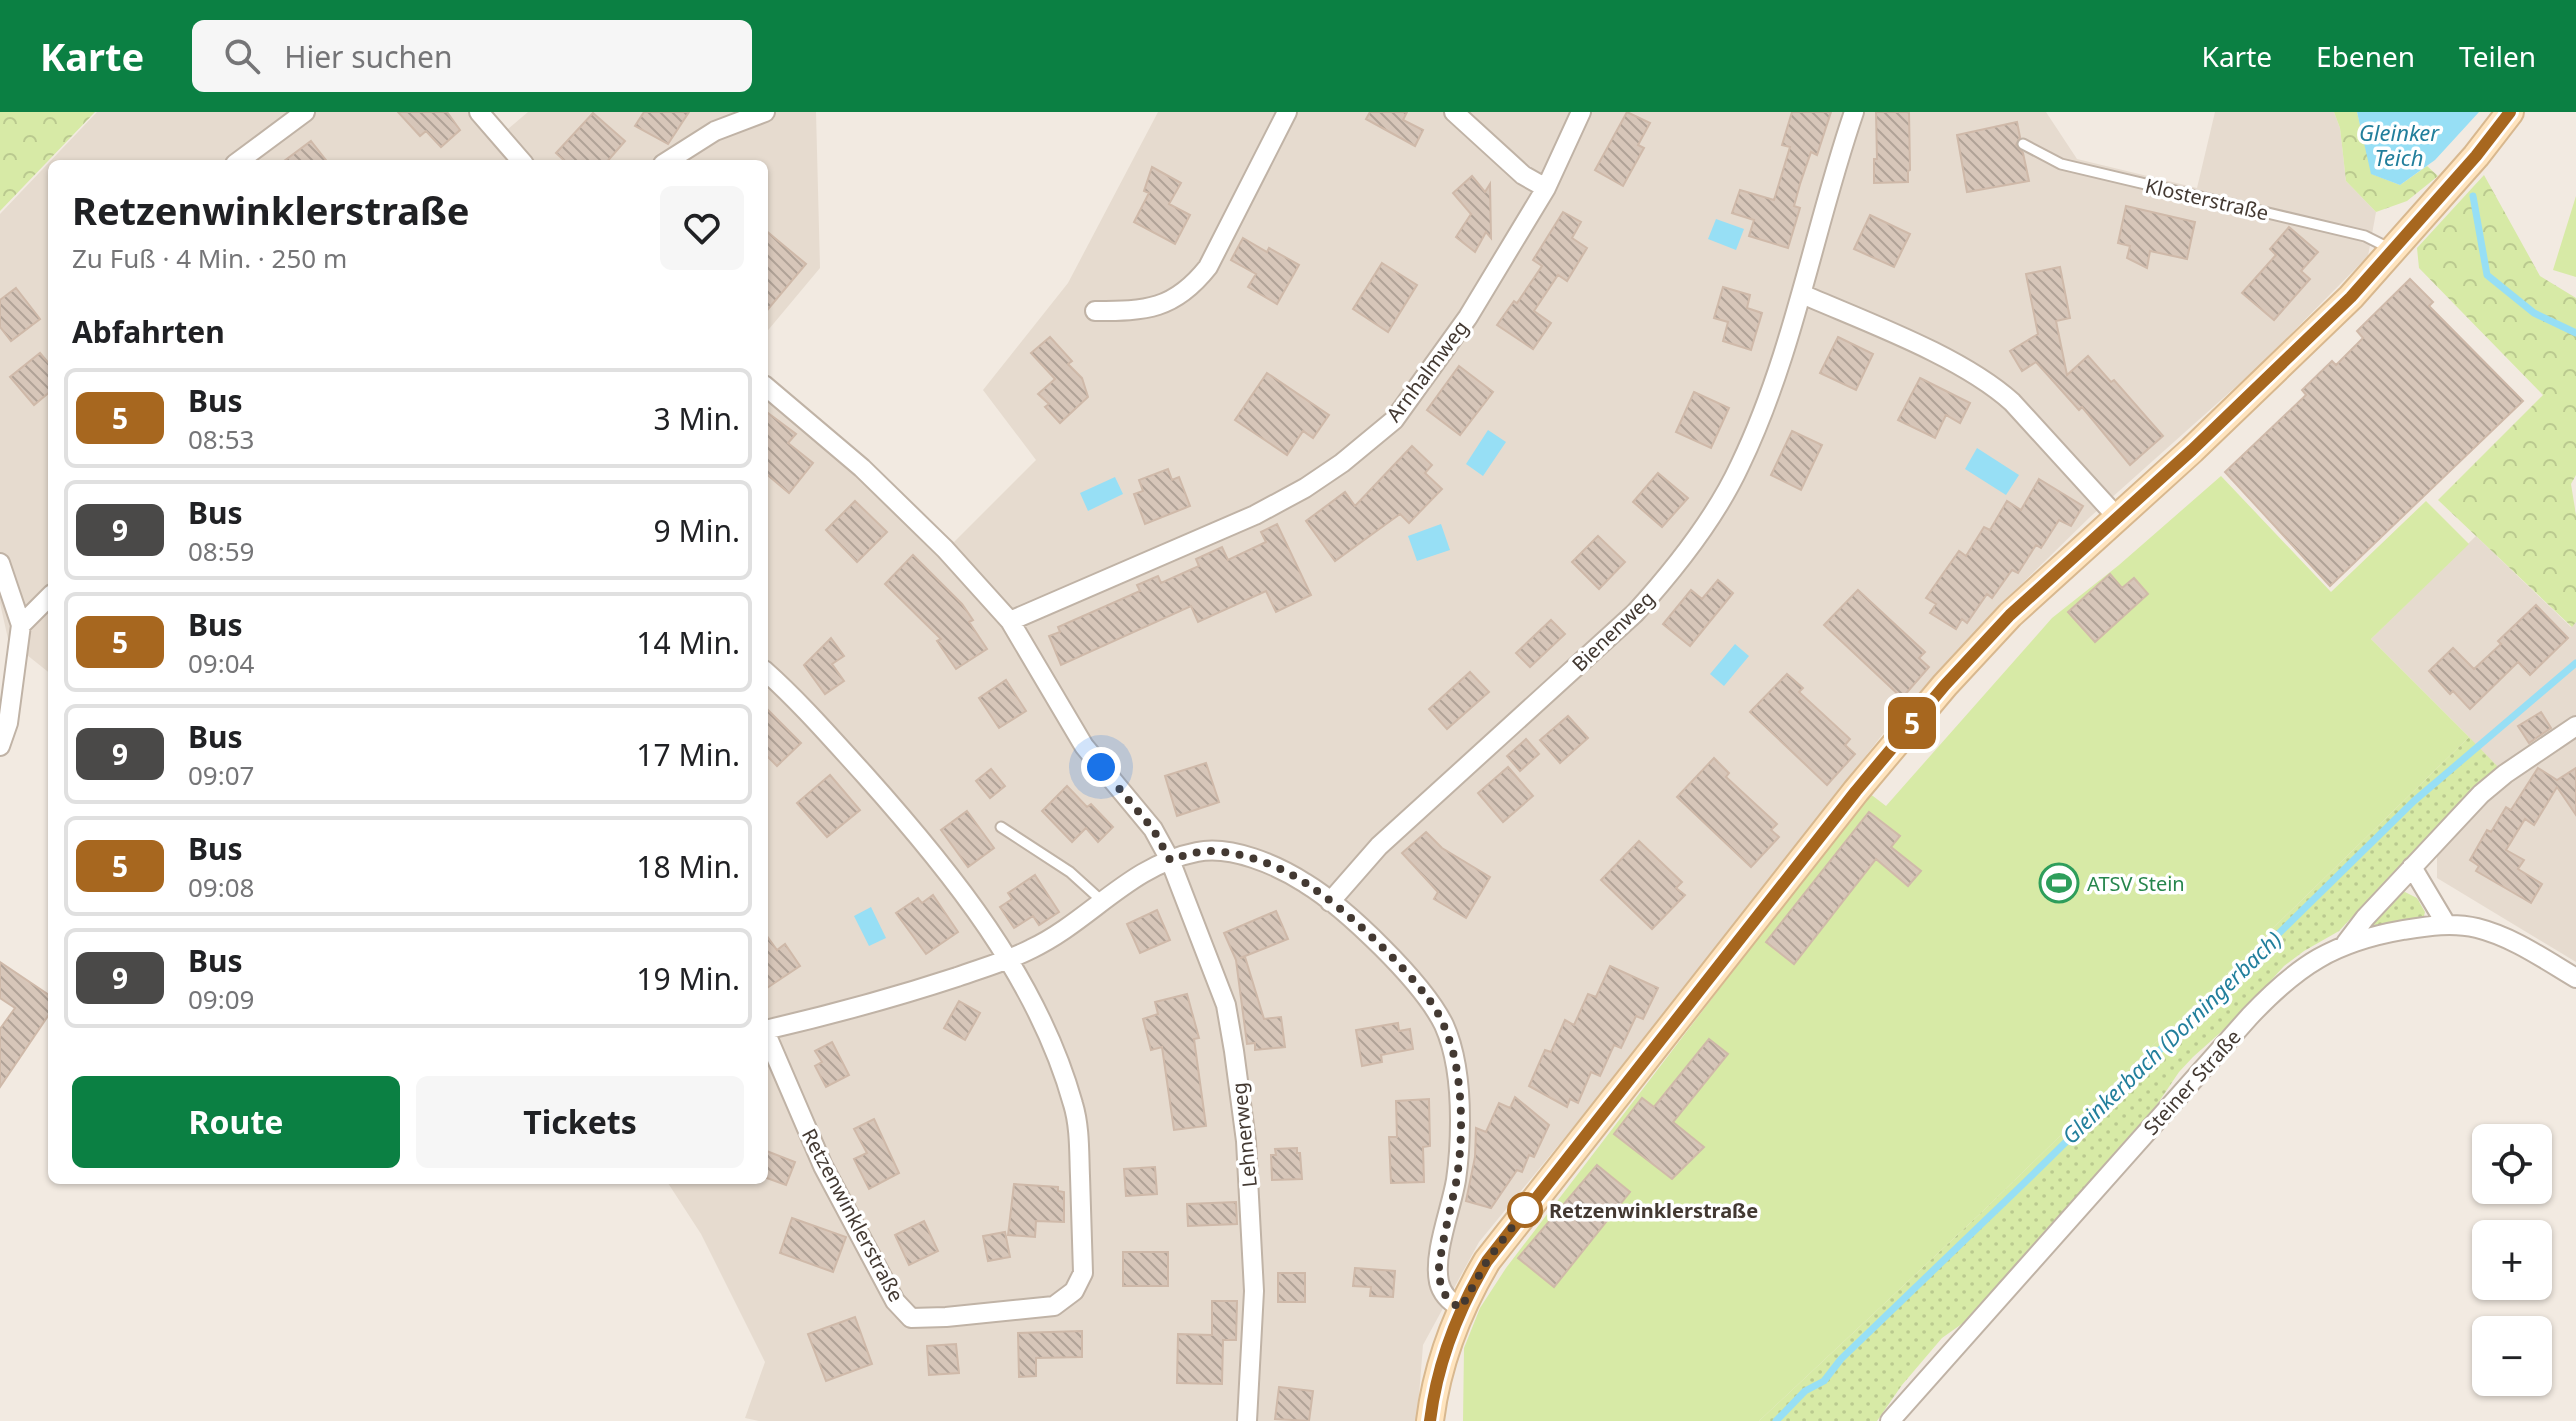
<!DOCTYPE html>
<html lang="de">
<head>
<meta charset="utf-8">
<style>
  :root { --surface:#fff; --page:#f6f6f6; --text:#202124; --muted:#757577; --line:#e0e0e0; --accent:#0b8043 }
  body { margin:0; font-family:"Noto Sans",sans-serif; background:var(--page); color:var(--text); height:100vh; display:flex; flex-direction:column; font-size:30px; white-space:nowrap }
  * { box-sizing:border-box; margin:0 }
  p { font-size:26px; color:var(--muted) }
  .icon { flex:none; width:44px; height:44px; fill:none; stroke:currentColor; stroke-width:2; stroke-linecap:round; stroke-linejoin:round }
  .map { position:relative; flex:1; overflow:hidden }
  .panel { position:absolute; left:48px; top:48px; width:720px; height:1024px; display:flex; flex-direction:column; background:var(--surface); border-radius:12px; box-shadow:0 2px 6px #0004 }
  .panel>* { flex:none }
  .badge { padding:0 16px; border-radius:12px; font-size:28px; line-height:52px }
  .buttons { position:absolute; left:2472px; top:1012px; display:grid; gap:16px }
  .buttons a { display:grid; place-items:center; width:80px; height:80px; border-radius:12px; background:var(--surface); box-shadow:0 2px 6px #0004; font-size:40px }
  .you { position:absolute; width:40px; height:40px; margin:-20px; border:6px solid #fff; border-radius:50%; background:#1a73e8; box-shadow:0 0 0 12px #1a73e833 }
  .map>.badge { position:absolute; translate:-50% -50%; box-shadow:0 0 0 4px #fff }
  h2 { padding:0 24px; font-size:30px; line-height:72px }
  .round { display:grid; place-items:center; flex:none; width:84px; height:84px; border-radius:12px; background:var(--page) }
  .head { display:flex; align-items:center; justify-content:space-between; height:136px; padding:0 24px }
  h1 { font-size:38px; font-weight:700; line-height:60px }
  .button { display:flex; gap:16px; margin-top:auto; padding:16px 24px }
  .button a { flex:1; height:92px; border-radius:12px; background:var(--accent); color:#fff; font-size:32px; font-weight:700; line-height:92px; text-align:center }
  .button a+a { background:var(--page); color:var(--text) }
  ul { padding:0; list-style:none }
  li { display:flex; align-items:center; gap:24px; height:100px; margin:0 16px 12px; padding:0 8px; border:4px solid var(--line); border-radius:12px }
  li div { flex:1 }
  li b { display:block; font-size:30px }
  li em { font-style:normal }
  li .badge { min-width:88px; font-weight:700; text-align:center }
  header { display:flex; align-items:center; gap:48px; box-sizing:border-box; height:112px; padding:0 40px; background:var(--accent); color:#fff }
  header strong { font-size:38px }
  nav { display:flex; gap:44px; margin-inline-start:auto; font-size:28px }
  .search { width:560px; height:72px; background:var(--page); display:flex; align-items:center; gap:20px; box-sizing:border-box; padding:0 28px; border-radius:12px; color:var(--muted); font-size:30px }
  .map>svg:first-child { display:block }
  .residential { fill:#e6dbcf }
  .grass { fill:url(#grass-dots) }
  .forest { fill:url(#forest-crowns) }
  .pitch { fill:#d7eaa6 }
  .water { fill:#97dff5 }
  .lines { fill:none; stroke-linecap:round; stroke-linejoin:round }
  .stream { stroke:#97dff5; stroke-width:7 }
  .building { fill:url(#building-back-hatch); stroke:#cfb9a9; stroke-width:2 }
  .lane-casing { stroke:#c0b3a6; stroke-width:13 }
  .street-casing { stroke:#c0b3a6; stroke-width:22 }
  .secondary-casing { stroke:#d8b88f; stroke-width:30 }
  .lane { stroke:#fff; stroke-width:9 }
  .street { stroke:#fff; stroke-width:18 }
  .secondary { stroke:#ffe4be; stroke-width:26 }
  .line-casing { stroke:#fff; stroke-width:18 }
  .line { stroke:#a7671f; stroke-width:12 }
  .walk { stroke:#433932; stroke-width:8; stroke-dasharray:0 14.4 }
  .stop-dot { fill:#fff; stroke:#a7671f; stroke-width:4 }
  .labels { text-anchor:middle; dominant-baseline:central; stroke-width:7; stroke-linejoin:round; paint-order:stroke }
  .street-label { font-size:20px; fill:#433932; stroke:#fff }
  .leisure-label { font-size:20px; fill:#27864d; stroke:#fff; text-anchor:start }
  .stop-label { font-size:20px; font-weight:bold; fill:#433932; stroke:#fff; text-anchor:start }
  .water-label { font-size:22px; font-style:italic; fill:#227f9c; stroke:#fff }
</style>
</head>
<body>
<header>
<strong>Karte</strong>
<div class="search"><svg class="icon" aria-label="search" viewBox="0 0 24 24"><circle cx="10" cy="10" r="6"/><path d="M15 15l6 6"/></svg>Hier suchen</div>
<nav><a>Karte</a><a>Ebenen</a><a>Teilen</a></nav>
</header>
<div class="map">
<svg width="2576" height="1309" viewBox="0 0 2576 1309">
  <defs>
    <pattern id="grass-dots" width="8" height="8" patternUnits="userSpaceOnUse" patternTransform="scale(2)"><rect width="8" height="8" fill="#d7eaa6"/><path d="M2 2h.1M6 6h.1" fill="none" stroke="#bac98f" stroke-width="1.8" stroke-linecap="round"/></pattern>
    <pattern id="forest-crowns" width="20" height="18" patternUnits="userSpaceOnUse" patternTransform="scale(2)"><rect width="20" height="18" fill="#d7eaa6"/><path d="M2 6a3 3 0 1 1 6 0M12 15a3 3 0 1 1 6 0" fill="none" stroke="#bac98f"/></pattern>
    <pattern id="building-back-hatch" width="6" height="6" patternUnits="userSpaceOnUse" patternTransform="scale(2)"><rect width="6" height="6" fill="#d7c6b9"/><path d="M-1 5l2 2M0 0l6 6M5-1l2 2" fill="none" stroke="#b0a297"/></pattern>
  </defs>
  <rect width="100%" height="100%" fill="#f2eae1"/>
  <!-- residential -->
  <path class="residential" d="M97,0H493L508,17L528,0H816L820,156L764,223V52H52V563L27,543L10,536L0,491V102Z
    M1158,0H2046L2077,47L2197,76L2215,0H2334L2340,16L2346,69L2376,100L2368,144L2259,254L2090,405L1994,499L1893,609L1630,946L1479,1130L1423,1233L1417,1309H759L745,1306L765,1250L701,1122L666,1068H764V260L954,430L1036,348L983,278L1068,171Z
    M2476,424L2571,515L2576,510V850L2437,766V744L2442,732L2487,686L2469,625L2371,527Z"/>
  <!-- grass -->
  <path class="grass" d="M2469,625L2499,656L2465,685L2339,819L2304,839L2284,854L2239,904L2193,945L2179,960L2156,994L1991,1183L1966,1209L1942,1226L1902,1273L1877,1309H1759L1985,1097Z
    M2405,780L2417,786L2425,800L2424,804L2373,815L2371,812L2400,781Z"/>
  <!-- forest -->
  <path class="forest" d="M0,0H95L0,99Z
    M2334,0H2357L2372,62L2400,73L2427,54L2438,64L2407,89L2376,100L2346,69L2340,16Z
    M2484,63L2540,164L2576,186V363L2571,372L2576,403V510L2572,515L2438,388L2543,283L2419,156L2417,136Z"/>
  <!-- pitch -->
  <path class="pitch" d="M2576,84V165L2553,158Z
    M2221,364L2331,480L2426,389L2469,432L2371,527L2469,625L1985,1097L1759,1309H1463L1464,1236L1480,1196L1506,1156L1869,681L1886,694L2052,506L2119,453Z"/>
  <!-- water -->
  <path class="water" d="M2357,0H2479L2435,48L2400,73L2371,62Z
    M1716,107L1744,117L1736,138L1708,127Z
    M1488,318L1506,330L1483,364L1466,352Z
    M1977,336L2019,363L2006,383L1965,357Z
    M1115,365L1123,382L1088,399L1080,381Z
    M1441,412L1450,438L1417,449L1408,424Z
    M1735,532L1749,544L1724,574L1710,562Z
    M871,795L886,826L869,834L854,804Z"/>
  <g class="lines">
    <!-- stream -->
    <path class="stream" d="M2473,84L2487,163L2534,201L2576,221
      M1776,1309L1805,1279L1824,1269L1841,1247L2020,1075L2414,689L2576,551"/>
  </g>
  <!-- building -->
  <path class="building" d="M398,0H447L460,18L441,35L426,19L420,24Z
    M644,0H689L668,32L635,14Z
    M1370,0H1407L1403,8L1423,18L1415,34L1366,7Z
    M1627,0L1650,11L1638,33L1644,36L1623,74L1595,58Z
    M1792,0H1831L1817,43L1811,40L1800,72L1794,94L1800,96L1788,136L1749,124L1754,108L1732,101L1740,78L1774,88L1790,35L1782,33Z
    M1876,0H1909L1910,58L1908,59V70L1874,71V47H1877Z
    M593,1L625,29L605,52H568L556,41Z
    M2017,10L2020,25L2016,33L2023,41L2029,69L1967,80L1957,23Z
    M311,29L329,52H280Z
    M1152,55L1181,71L1169,92L1190,103L1175,132L1134,110L1149,81L1144,79Z
    M1472,64L1485,80L1490,72L1491,126L1486,120L1475,140L1456,125L1471,102L1453,81Z
    M2126,94L2195,110L2187,147L2150,139L2147,156L2127,146L2130,134L2118,131Z
    M1563,100L1581,110L1572,126L1587,136L1567,169L1558,163L1534,199L1551,211L1533,237L1497,213L1514,189L1517,191L1542,154L1533,148Z
    M1870,103L1910,122L1894,155L1854,137Z
    M2289,115L2318,140L2301,159L2310,167L2274,208L2242,181L2276,143L2270,137Z
    M764,117L806,152L764,202Z
    M1243,126L1267,140L1269,136L1299,153L1277,192L1248,175L1256,162L1231,148Z
    M1382,151L1417,173L1388,220L1353,197Z
    M2060,155L2070,206L2056,209L2067,263L2088,244L2111,270L2114,268L2163,324L2130,353L2082,295L2079,298L2036,250L2022,259L2010,239L2038,222L2026,162Z
    M2410,167L2433,190L2429,194L2523,289L2330,474L2225,360L2306,283L2302,278L2332,249L2336,253L2363,226L2357,219Z
    M1723,175L1750,183L1747,196L1762,201L1751,238L1723,229L1728,210L1714,206Z
    M16,176L40,207L11,229L0,215V188Z
    M1050,225L1072,249L1068,252L1082,266L1088,285L1060,311L1045,295L1049,292L1038,282L1055,267L1031,241Z
    M1838,225L1873,242L1856,278L1820,261Z
    M40,241L52,255V278L34,293L10,265Z
    M1459,254L1493,280L1460,323L1427,298Z
    M1267,261L1329,303L1313,326L1303,319L1287,343L1235,308Z
    M1920,266L1970,291L1960,311L1946,303L1935,326L1898,308Z
    M1694,280L1729,296L1711,336L1676,320Z
    M764,298L796,322L788,331L813,351L789,381L764,360Z
    M1792,319L1822,333L1801,378L1771,363Z
    M1412,334L1432,353L1425,361L1442,377L1409,411L1400,402L1335,449L1306,409L1345,380L1355,394Z
    M1168,357L1172,368L1179,365L1190,394L1145,412L1134,382L1143,379L1139,368Z
    M1658,361L1688,386L1662,415L1633,390Z
    M2039,367L2083,394L2071,414L2059,408L2041,436L2036,433L2018,461L2012,458L1992,486L1987,482L1967,511L1962,507L1956,517L1930,501L1936,492L1926,486L1959,439L1966,444L1984,415L1990,418L2007,389L2021,398Z
    M855,389L887,420L857,450L826,418Z
    M1277,412L1311,483L1276,500L1266,479L1198,510L1191,494L1061,553L1049,524L1060,520L1058,515L1140,479L1137,473L1158,464L1161,471L1199,454L1196,447L1222,435L1228,448L1266,430L1261,420Z
    M1598,424L1625,450L1599,477L1572,450Z
    M913,443L962,492L973,508L969,510L987,537L956,557L937,529L941,527L885,472Z
    M2110,462L2122,476L2134,466L2148,482L2095,530L2068,500Z
    M1718,468L1733,481L1690,534L1663,512L1691,478L1702,487Z
    M1858,478L1925,540L1919,546L1929,555L1902,586L1824,513Z
    M2536,493L2568,526L2530,563L2518,550L2470,597L2453,579L2450,582L2429,559L2453,536L2474,557L2501,532L2498,529Z
    M1551,508L1565,522L1530,555L1516,541Z
    M831,526L844,544L832,552L844,569L825,582L804,553Z
    M1470,560L1489,580L1447,617L1429,597Z
    M1787,562L1803,576L1799,580L1850,627L1845,633L1855,642L1827,673L1750,600Z
    M1006,568L1026,599L999,616L979,586Z
    M764,594L801,631L777,654L764,641Z
    M2541,600L2551,616L2529,631L2518,614Z
    M1568,604L1588,626L1560,651L1540,628Z
    M1526,627L1539,642L1520,659L1507,644Z
    M1714,646L1729,661L1726,665L1777,712L1771,718L1779,725L1751,755L1677,685Z
    M1206,651L1219,690L1177,704L1165,664Z
    M1508,655L1533,684L1503,710L1478,681Z
    M2538,656L2557,668L2576,656V703L2557,675L2534,713L2525,707L2506,738L2524,748L2518,757L2542,772L2531,791L2476,759L2479,754L2470,748L2487,718L2491,720L2506,695L2511,698Z
    M991,657L1005,674L990,686L976,669Z
    M830,663L860,698L827,725L797,691Z
    M1067,674L1087,695L1091,692L1113,715L1098,730L1086,716L1072,730L1042,699Z
    M967,699L994,736L968,755L941,718Z
    M1869,700L1900,724L1891,735L1921,759L1908,774L1876,747L1794,852L1766,830Z
    M1426,720L1442,736L1490,765L1466,806L1434,787L1438,780L1402,741Z
    M1639,729L1682,770L1676,776L1685,783L1652,817L1601,768Z
    M1035,763L1059,800L1039,813L1033,804L1014,816L1000,795L1012,787L1008,781Z
    M933,783L958,820L926,842L896,801L918,786L922,791Z
    M1157,798L1170,828L1140,841L1127,812Z
    M1276,799L1288,827L1240,846L1245,845L1264,907L1281,905L1285,935L1255,938V931L1247,932L1236,848L1224,821Z
    M764,820L777,838L785,832L800,854L764,878Z
    M0,850L52,885V898L0,975V917L15,896L0,886Z
    M1610,854L1658,876L1643,907L1636,904L1621,936L1614,933L1600,964L1591,960L1578,991L1570,987L1567,995L1529,974L1545,938L1551,940L1565,908L1574,913L1588,882L1596,885Z
    M1187,882L1199,926L1194,927L1206,1014L1174,1018L1162,935L1151,938L1143,907L1158,902L1155,890Z
    M959,889L980,901L965,928L944,916Z
    M1398,911L1399,919L1410,917L1413,937L1381,943L1382,950L1362,954L1356,918Z
    M1709,927L1728,942L1673,1010L1704,1035L1672,1067L1614,1022L1642,986L1654,995Z
    M832,930L849,963L826,975L815,954L822,950L815,939Z
    M1515,985L1549,1013L1534,1045L1529,1043L1522,1060L1517,1058L1491,1096L1466,1089L1475,1045L1476,1016L1486,1020L1499,991L1510,996Z
    M1429,987L1430,1034L1423,1035L1424,1070L1391,1071L1389,1025H1397L1396,989Z
    M874,1007L899,1061L869,1077L854,1047L867,1041L854,1017Z
    M1297,1036V1041H1300L1302,1067L1272,1068L1271,1043H1276L1275,1037Z
    M764,1038L795,1050L786,1073L764,1065Z
    M1597,1053L1630,1080L1554,1175L1518,1146Z
    M1155,1055L1157,1082L1126,1084L1124,1057Z
    M1014,1072L1058,1075V1079L1064,1080V1110L1036,1109L1035,1125L1008,1123Z
    M1236,1090L1237,1112L1188,1114L1187,1092Z
    M792,1106L846,1125L833,1160L780,1141Z
    M924,1109L938,1139L909,1153L895,1123Z
    M1005,1120L1010,1145L988,1149L983,1124Z
    M1123,1140H1168V1174H1123Z
    M1355,1156L1395,1159L1393,1185L1370,1184L1371,1175L1353,1174Z
    M1278,1161H1305V1190H1278Z
    M1212,1189H1237L1236,1228H1223L1222,1272L1177,1271L1178,1222L1212,1223Z
    M855,1205L872,1252L826,1269L808,1222Z
    M1082,1219V1245L1036,1246V1264L1019,1265L1018,1221Z
    M956,1232L959,1261L929,1263L927,1234Z
    M1279,1275L1313,1279L1309,1309L1275,1307Z"/>
  <g class="lines">
    <defs>
      <path id="lane" d="M2023,32L2061,52L2365,124L2391,137
        M1001,715L1070,760L1102,789"/>
      <path id="street" d="M479,0L524,52
        M1454,0L1523,63L1546,76
        M235,52L305,0
        M663,52L715,19L765,0
        M1802,182C1866,210 1961,244 2012,290L2117,405
        M1095,199C1146,199 1174,198 1208,155L1287,0
        M764,273L862,356L945,437L1010,509L1084,634L1153,717L1170,748L1226,893L1234,939L1246,1029L1254,1179L1247,1309
        M0,451L21,513L8,611L0,634
        M1010,509L1255,403L1305,376L1342,351L1394,308L1468,205L1546,76L1581,0
        M21,513L52,482
        M764,558C800,590 832,627 864,662C950,758 1038,866 1073,992C1080,1015 1079,1041 1080,1064C1081,1097 1082,1129 1083,1161L1074,1179L1054,1194L946,1205L911,1206L895,1189L823,1054L764,917
        M2412,755L2446,812
        M1330,790L1379,734L1635,501C1675,457 1715,407 1740,353C1794,241 1814,116 1854,0
        M2346,831L2365,806L2481,682L2505,662L2576,614
        M765,918C830,903 893,886 957,865C982,856 1008,849 1031,837C1090,809 1130,753 1197,740C1231,733 1277,753 1305,771C1346,796 1423,870 1444,913C1457,942 1460,977 1460,1008C1460,1028 1459,1048 1456,1068C1451,1098 1433,1141 1439,1170C1442,1183 1450,1190 1461,1196
        M1890,1309L2250,904C2298,853 2334,830 2403,818C2428,814 2452,810 2477,816C2513,825 2544,847 2576,866"/>
      <path id="secondary" d="M1430,1309C1437,1252 1458,1198 1487,1149L1856,679L1945,573L2010,503L2192,338L2351,185L2476,44L2510,0"/>
    </defs>
    <!-- lane casing -->
    <use href="#lane" class="lane-casing"/>
    <!-- street casing -->
    <use href="#street" class="street-casing"/>
    <!-- secondary casing -->
    <use href="#secondary" class="secondary-casing"/>
    <!-- lane -->
    <use href="#lane" class="lane"/>
    <!-- street -->
    <use href="#street" class="street"/>
    <!-- secondary -->
    <use href="#secondary" class="secondary"/>
  </g>
  <g class="lines">
    <defs>
      <path id="line" d="M1430,1309C1437,1252 1458,1198 1487,1149L1856,679L1945,573L2010,503L2192,338L2351,185L2476,44L2510,0"/>
    </defs>
    <!-- line casing -->
    <use href="#line" class="line-casing"/>
    <!-- line -->
    <use href="#line" class="line"/>
    <!-- walk -->
    <path class="walk" d="M1101,655L1153,717L1170,748C1188,742 1203,737 1223,740C1252,743 1283,756 1307,772C1347,798 1402,851 1430,889C1442,905 1449,925 1454,944C1463,984 1463,1031 1456,1071C1450,1099 1443,1126 1439,1155C1439,1174 1443,1187 1461,1196L1487,1149L1525,1098"/>
  </g>
  <!-- icons -->
  <defs>
    <symbol id="stadium-ring" viewBox="-11 -11 22 22"><circle r="9.5" fill="#fff" stroke="#2e9e5b" stroke-width="1.5"/><path d="M0-5a6.5 5 0 1 0 0 10a6.5 5 0 1 0 0-10ZM-3.5-1.8h7v3.6h-7Z" fill="#2e9e5b"/></symbol>
  </defs>
  <g fill-rule="evenodd">
    <use href="#stadium-ring" x="2037" y="749" width="44" height="44"/>
  </g>
  <!-- markers -->
  <circle class="stop-dot" cx="1525" cy="1098" r="16"/>
  <g class="labels">
    <!-- street labels -->
    <g class="street-label">
      <text transform="translate(2207 87) rotate(13)">Klosterstraße</text>
      <text transform="translate(1427 259) rotate(-53)">Arnhalmweg</text>
      <text transform="translate(1613 519) rotate(-44)">Bienenweg</text>
      <text transform="translate(2192 970) rotate(-48)">Steiner Straße</text>
      <text transform="translate(1244 1023) rotate(-96)">Lehnerweg</text>
      <text transform="translate(853 1103) rotate(62)">Retzenwinklerstraße</text>
    </g>
    <!-- leisure labels -->
    <g class="leisure-label">
      <text x="2087" y="771">ATSV Stein</text>
    </g>
    <!-- stop labels -->
    <g class="stop-label">
      <text x="1549" y="1098">Retzenwinklerstraße</text>
    </g>
    <!-- water labels -->
    <g class="water-label">
      <text x="2399" y="20">Gleinker<tspan x="2399" dy="25">Teich</tspan></text>
      <text transform="translate(2171 925) rotate(-44)">Gleinkerbach (Dorningerbach)</text>
    </g>
  </g>
</svg>
<div class="buttons">
<a><svg class="icon" aria-label="locate" viewBox="0 0 24 24"><circle cx="12" cy="12" r="6"/><path d="M12 2v4M12 18v4M2 12h4M18 12h4"/></svg></a>
<a>+</a>
<a>−</a>
</div>
<div class="you" style="left:1101px;top:655px"></div>
<b class="badge" style="left:1912px;top:611px;background:#a7671f;color:#fff">5</b>
<section class="panel">
<div class="head"><div><h1>Retzenwinklerstraße</h1><p>Zu Fuß · 4 Min. · 250 m</p></div><a class="round"><svg class="icon" aria-label="heart" viewBox="0 0 24 24"><path d="M12 20l-8-8c-3-5 5-10 8-4 3-6 11-1 8 4z"/></svg></a></div>
<h2>Abfahrten</h2>
<ul>
<li><span class="badge" style="background:#a7671f;color:#fff">5</span><div><b>Bus</b><p>08:53</p></div><em>3 Min.</em></li>
<li><span class="badge" style="background:#4a4948;color:#fff">9</span><div><b>Bus</b><p>08:59</p></div><em>9 Min.</em></li>
<li><span class="badge" style="background:#a7671f;color:#fff">5</span><div><b>Bus</b><p>09:04</p></div><em>14 Min.</em></li>
<li><span class="badge" style="background:#4a4948;color:#fff">9</span><div><b>Bus</b><p>09:07</p></div><em>17 Min.</em></li>
<li><span class="badge" style="background:#a7671f;color:#fff">5</span><div><b>Bus</b><p>09:08</p></div><em>18 Min.</em></li>
<li><span class="badge" style="background:#4a4948;color:#fff">9</span><div><b>Bus</b><p>09:09</p></div><em>19 Min.</em></li>
</ul>
<div class="button"><a>Route</a><a>Tickets</a></div>
</section>
</div>
</body>
</html>
